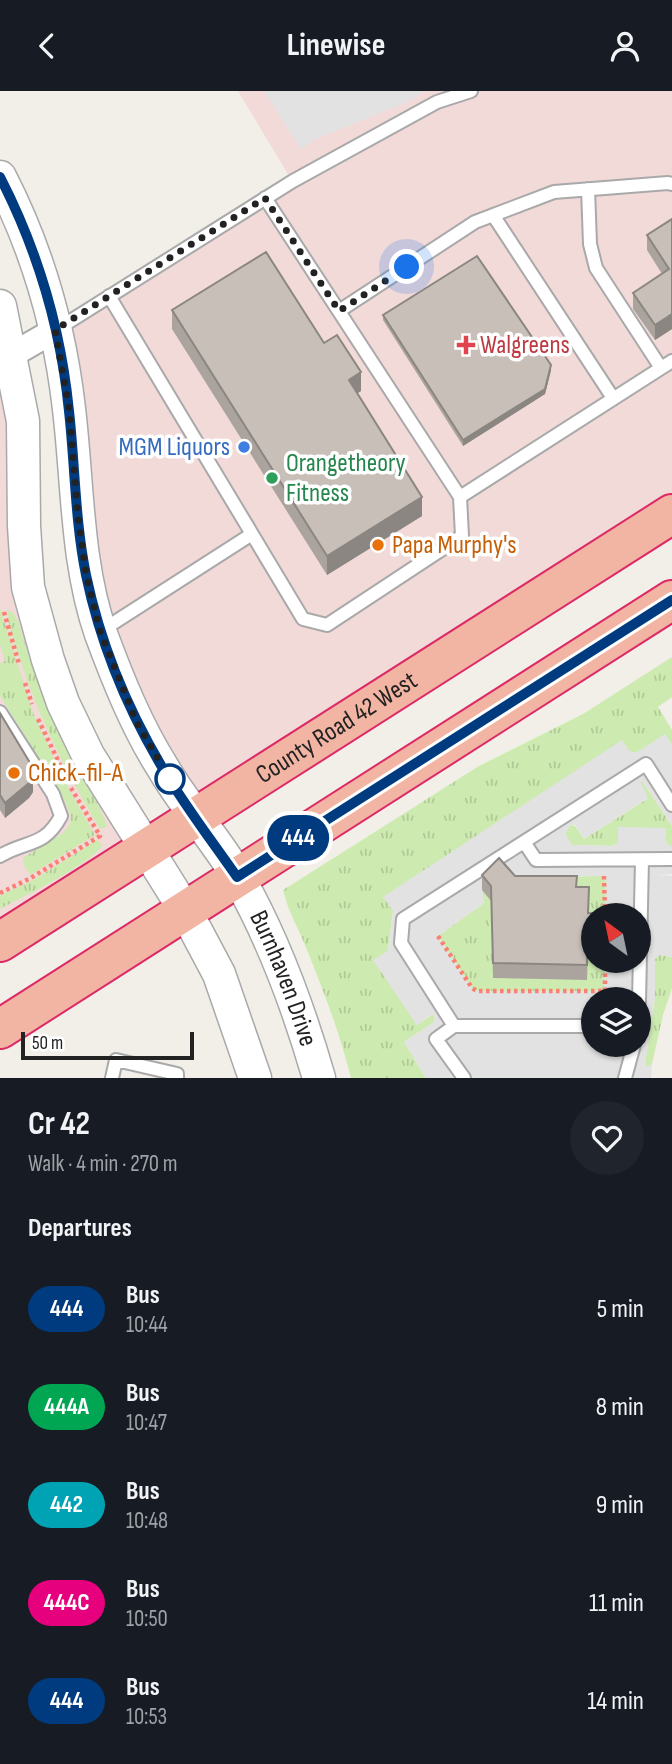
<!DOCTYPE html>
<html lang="en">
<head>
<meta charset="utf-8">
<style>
  :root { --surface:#171b24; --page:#20242c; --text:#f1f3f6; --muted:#9ea1a6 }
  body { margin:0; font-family:"Sofia Sans Condensed",sans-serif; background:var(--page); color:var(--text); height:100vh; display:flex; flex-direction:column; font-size:26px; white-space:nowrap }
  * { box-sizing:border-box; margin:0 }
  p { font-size:23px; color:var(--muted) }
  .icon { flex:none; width:38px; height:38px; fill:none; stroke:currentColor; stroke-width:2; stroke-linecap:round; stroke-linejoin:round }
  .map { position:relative; height:987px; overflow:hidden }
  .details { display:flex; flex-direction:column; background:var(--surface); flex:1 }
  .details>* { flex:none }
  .badge { padding:0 14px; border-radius:23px; font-size:24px; line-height:46px }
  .needle { width:46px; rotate:327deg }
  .controls { position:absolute; left:581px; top:812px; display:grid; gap:14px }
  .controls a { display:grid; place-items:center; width:70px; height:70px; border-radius:50%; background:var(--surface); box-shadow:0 2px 5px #0004; font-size:35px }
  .scale { position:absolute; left:21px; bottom:18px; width:173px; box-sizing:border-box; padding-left:7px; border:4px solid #222; border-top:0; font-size:19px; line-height:24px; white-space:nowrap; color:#222; -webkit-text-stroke:5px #fff; paint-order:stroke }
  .you { position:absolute; width:35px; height:35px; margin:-18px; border:5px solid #fff; border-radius:50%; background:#1a73e8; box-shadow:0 0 0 10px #1a73e833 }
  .map>.badge { position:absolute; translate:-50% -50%; box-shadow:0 0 0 4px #fff }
  h2 { padding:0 28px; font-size:26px; line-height:63px }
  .round { display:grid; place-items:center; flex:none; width:74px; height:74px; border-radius:37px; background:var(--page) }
  .head { display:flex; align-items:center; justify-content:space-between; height:119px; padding:0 28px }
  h1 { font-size:33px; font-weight:700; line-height:52px }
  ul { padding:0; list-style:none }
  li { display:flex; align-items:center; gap:21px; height:98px; padding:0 28px }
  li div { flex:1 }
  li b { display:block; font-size:26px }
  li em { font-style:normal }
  li .badge { min-width:77px; font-weight:700; text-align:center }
  header { display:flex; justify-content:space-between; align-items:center; height:91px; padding:0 28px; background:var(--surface); font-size:32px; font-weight:700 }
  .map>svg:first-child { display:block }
  .commercial { fill:#f2dad9 }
  .grass { fill:url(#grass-tufts) }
  .parking { fill:#e2e2e2; fill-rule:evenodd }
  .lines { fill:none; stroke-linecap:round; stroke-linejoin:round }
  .service-casing { stroke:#a9a9a9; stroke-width:16 }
  .minor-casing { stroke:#a9a9a9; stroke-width:28 }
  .tertiary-casing { stroke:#a9a9a9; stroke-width:35 }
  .trunk-casing { stroke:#dc2a67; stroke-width:42 }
  .path { stroke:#fa8072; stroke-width:4.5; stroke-dasharray:3.5 3.5; stroke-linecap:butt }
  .service { stroke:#fff; stroke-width:12 }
  .minor { stroke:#fff; stroke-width:24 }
  .tertiary { stroke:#fff; stroke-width:32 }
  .trunk { stroke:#f2b4a3; stroke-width:38 }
  .wall { fill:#aba49e }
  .shaded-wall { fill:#8b8681 }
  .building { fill:#c7bfb8; stroke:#8b8681; stroke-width:2 }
  .line-casing { stroke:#fff; stroke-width:16 }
  .line { stroke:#003b80; stroke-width:10 }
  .walk { stroke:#222; stroke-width:7; stroke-dasharray:0 12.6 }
  .health-dot { fill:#e0444e; stroke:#fff; stroke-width:2.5 }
  .shop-dot { fill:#3f7fe0; stroke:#fff; stroke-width:2.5 }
  .leisure-dot { fill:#2e9e5b; stroke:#fff; stroke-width:2.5 }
  .food-dot { fill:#e8710a; stroke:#fff; stroke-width:2.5 }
  .stop-dot { fill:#fff; stroke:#003b80; stroke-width:3.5 }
  .labels { text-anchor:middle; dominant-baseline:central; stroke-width:7; stroke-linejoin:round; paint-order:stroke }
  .health-label { font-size:26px; fill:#be3a42; stroke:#fff; text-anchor:start }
  .shop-label { font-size:26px; fill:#366cbe; stroke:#fff; text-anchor:end }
  .leisure-label { font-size:26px; fill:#27864d; stroke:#fff; text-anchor:start }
  .food-label { font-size:26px; fill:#c56008; stroke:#fff; text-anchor:start }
  .street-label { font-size:26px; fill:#222; stroke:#fff }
</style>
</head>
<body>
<header><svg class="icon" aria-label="back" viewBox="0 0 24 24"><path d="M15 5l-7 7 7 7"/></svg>Linewise<svg class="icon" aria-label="person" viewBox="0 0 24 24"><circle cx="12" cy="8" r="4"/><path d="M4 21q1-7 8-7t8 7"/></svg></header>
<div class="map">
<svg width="672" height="987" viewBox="0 0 672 987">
  <defs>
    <pattern id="grass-tufts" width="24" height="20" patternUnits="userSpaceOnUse" patternTransform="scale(1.75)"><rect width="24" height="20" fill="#cdebb0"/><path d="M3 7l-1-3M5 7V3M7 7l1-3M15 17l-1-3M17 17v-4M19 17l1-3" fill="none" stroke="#b0c997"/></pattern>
  </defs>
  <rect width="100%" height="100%" fill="#f2efe9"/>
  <!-- commercial -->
  <path class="commercial" d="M238,0H672V423L196,726L116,580L55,239L292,90Z
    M0,215L48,569L146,758L0,851Z"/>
  <!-- grass -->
  <path class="grass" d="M0,517L34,624L66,693L95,744L30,784L24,774L23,767L63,742L70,733L71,725L63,706L0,605V572L5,570L0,553Z
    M7,518L15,524L18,530C31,573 46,617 66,658C76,677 104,719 107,736L100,738C67,683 39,627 19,566C14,550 8,535 7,518Z
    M672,566V606L658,616L672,639V654L665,644L636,662L629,660L622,649L393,820L388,860L374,869L417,934L433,923L435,927L433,932L404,951L426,987H351C340,943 324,901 307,859C299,838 288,821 283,799L479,675L583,623Z
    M639,689L643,691L672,735V755H669L665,749L666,737H618V752L612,755L572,754L565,743L570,734L575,735L584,748L647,708Z
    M97,749L103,754C86,776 26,804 0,818V805L35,788Z
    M605,785V824H593V838L507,786Z
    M482,799L588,861L593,860V870H605V900H477L472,897L438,845L484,812Z
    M659,864L672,866V897L663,924L652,973L647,977L645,972L655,907V868Z"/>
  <!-- parking -->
  <path class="parking" d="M264,0H425L410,10L316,48L301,58Z
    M665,643L672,654V735L643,691L640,689L648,707L584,748L575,734H570L565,743L572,754L612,755L618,752V736L666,737L665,749L669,755H672V783L657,784L672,785V866L659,864L655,868V907L645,972L647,977L652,973L651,987H426L404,951L433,932L435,927L432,923L417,934L373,869L388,860L393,820L383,806L622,649L629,660L636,662ZM605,785V824H639V870H605L604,900H477L472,897L438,845L484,812L482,799L507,786ZM593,908H639V954H593Z"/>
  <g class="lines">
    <defs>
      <path id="service" d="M588,98L590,153L596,177L661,277
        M493,124L613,307
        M339,220L475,131L554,101L668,92L672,93
        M56,239L293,90L437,11L471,0
        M460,406L672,270
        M252,443L303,528L327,534L462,445L460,406L265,107
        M101,540L252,443L109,205
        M0,621L53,703L61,725C44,757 26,749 0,765
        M524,751L536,769L672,768
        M639,911L642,768
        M454,935H593
        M112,987L116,969L177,983V987
        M464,987L436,948L454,935L401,852L403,828L646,673L672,714
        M625,987L634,954"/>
      <path id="minor" d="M0,271L55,239"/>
      <g id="tertiary">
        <path id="s1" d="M0,86C37,158 60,238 69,318C78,393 76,471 101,543C118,589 137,636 163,677C185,715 216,748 238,786C274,849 299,918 319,987"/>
        <path d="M0,215L23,330L24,435L28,496L48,569L63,612L88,664L185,819L219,883L255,987"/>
      </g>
      <g id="trunk">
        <path id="s2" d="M0,851L672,423"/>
        <path d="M0,938L672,509"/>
      </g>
    </defs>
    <!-- service casing -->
    <use href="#service" class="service-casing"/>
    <!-- minor casing -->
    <use href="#minor" class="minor-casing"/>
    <!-- tertiary casing -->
    <use href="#tertiary" class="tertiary-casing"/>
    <!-- trunk casing -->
    <use href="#trunk" class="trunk-casing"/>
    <!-- path -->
    <path class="path" d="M4,521L19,573
      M25,592L32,613
      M38,628L66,686
      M604,785L605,824
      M0,802L29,788L100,745L71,697
      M438,845L472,897L477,900H605V870"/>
    <!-- service -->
    <use href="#service" class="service"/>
    <!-- minor -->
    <use href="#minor" class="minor"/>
    <!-- tertiary -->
    <use href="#tertiary" class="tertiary"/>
    <!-- trunk -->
    <use href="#trunk" class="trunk"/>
  </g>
  <!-- wall -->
  <path class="wall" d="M672,128V238L655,249L633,218V202L662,183L647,159V144Z
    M172,219L361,300L357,302L422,425L327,484L172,238Z
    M383,224L551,279L545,303L463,355L383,229Z
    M0,622L33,701L29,707L5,727L0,719Z
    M482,784L515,785L577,796L589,822L593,824V860L588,861L587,889L493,887L491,810L482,799Z"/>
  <!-- shaded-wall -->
  <path class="shaded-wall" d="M672,223V238L655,249V234Z
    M551,274V279L545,303L463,355V349Z
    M361,281V300L349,308V289Z
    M422,406V425L327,484V465Z
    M33,686V701L29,707L5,727V712Z"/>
  <!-- building -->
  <path class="building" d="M672,128V223L655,234L633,202L669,178L647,144Z
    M266,161L324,252L337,244L361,281L349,289L422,406L327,465L172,219Z
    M477,165L551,274L545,298L463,349L383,224Z
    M0,622L32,675L33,686L29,692L5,712L0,704Z
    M499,767L515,785H577L576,796H589L588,822L600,823V824H593V845L588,846L587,874L493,872L491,795L482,784Z"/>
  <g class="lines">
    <defs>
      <path id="line" d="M0,86C37,158 61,239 69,320C75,374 75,430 86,484C100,551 127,617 162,676C184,714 212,750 237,786L672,509"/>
    </defs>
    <!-- line casing -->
    <use href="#line" class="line-casing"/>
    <!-- line -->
    <use href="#line" class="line"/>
    <!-- walk -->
    <path class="walk" d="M170,688L137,632L100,540L86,483L78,426L69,317L55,239L265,107L339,220L407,176"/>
  </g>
  <!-- markers -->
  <path class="health-dot" d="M462.5 243.5h7v7h7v7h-7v7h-7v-7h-7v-7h7z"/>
  <circle class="shop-dot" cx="244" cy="356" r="7"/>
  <circle class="leisure-dot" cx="272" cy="387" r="7"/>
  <g class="food-dot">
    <circle cx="378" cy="454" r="7"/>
    <circle cx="14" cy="682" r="7"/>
  </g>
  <circle class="stop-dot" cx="170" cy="688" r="14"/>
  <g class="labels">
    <!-- health labels -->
    <g class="health-label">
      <text x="480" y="254">Walgreens</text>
    </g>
    <!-- shop labels -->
    <g class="shop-label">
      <text x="230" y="356">MGM Liquors</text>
    </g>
    <!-- leisure labels -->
    <g class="leisure-label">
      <text x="286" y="372">Orangetheory<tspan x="286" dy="30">Fitness</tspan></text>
    </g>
    <!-- food labels -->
    <g class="food-label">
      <text x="392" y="454">Papa Murphy's</text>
      <text x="28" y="682">Chick-fil-A</text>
    </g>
    <!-- street labels -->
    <g class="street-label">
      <text stroke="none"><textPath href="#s2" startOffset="399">County Road 42 West</textPath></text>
      <text stroke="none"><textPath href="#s1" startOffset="863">Burnhaven Drive</textPath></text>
    </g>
  </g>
</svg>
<div class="controls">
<a><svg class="needle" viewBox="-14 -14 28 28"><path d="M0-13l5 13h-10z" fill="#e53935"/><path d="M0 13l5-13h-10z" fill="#9ea1a6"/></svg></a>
<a><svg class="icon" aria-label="layers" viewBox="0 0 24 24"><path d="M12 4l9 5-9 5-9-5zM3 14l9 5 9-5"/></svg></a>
</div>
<div class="scale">50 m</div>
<div class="you" style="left:407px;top:176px"></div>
<b class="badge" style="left:298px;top:747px;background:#003b80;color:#fff">444</b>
</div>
<section class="details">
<div class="head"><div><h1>Cr 42</h1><p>Walk · 4 min · 270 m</p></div><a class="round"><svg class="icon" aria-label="heart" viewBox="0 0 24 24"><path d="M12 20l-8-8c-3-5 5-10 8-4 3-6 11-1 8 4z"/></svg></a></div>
<h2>Departures</h2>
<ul>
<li><span class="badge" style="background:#003b80;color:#fff">444</span><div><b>Bus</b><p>10:44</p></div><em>5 min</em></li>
<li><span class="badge" style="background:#00a651;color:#fff">444A</span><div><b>Bus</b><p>10:47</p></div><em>8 min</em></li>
<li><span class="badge" style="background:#00a3b4;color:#fff">442</span><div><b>Bus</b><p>10:48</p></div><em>9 min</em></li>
<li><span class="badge" style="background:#e6007e;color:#fff">444C</span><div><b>Bus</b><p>10:50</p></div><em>11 min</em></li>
<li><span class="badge" style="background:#003b80;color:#fff">444</span><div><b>Bus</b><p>10:53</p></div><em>14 min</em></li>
</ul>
</section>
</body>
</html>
